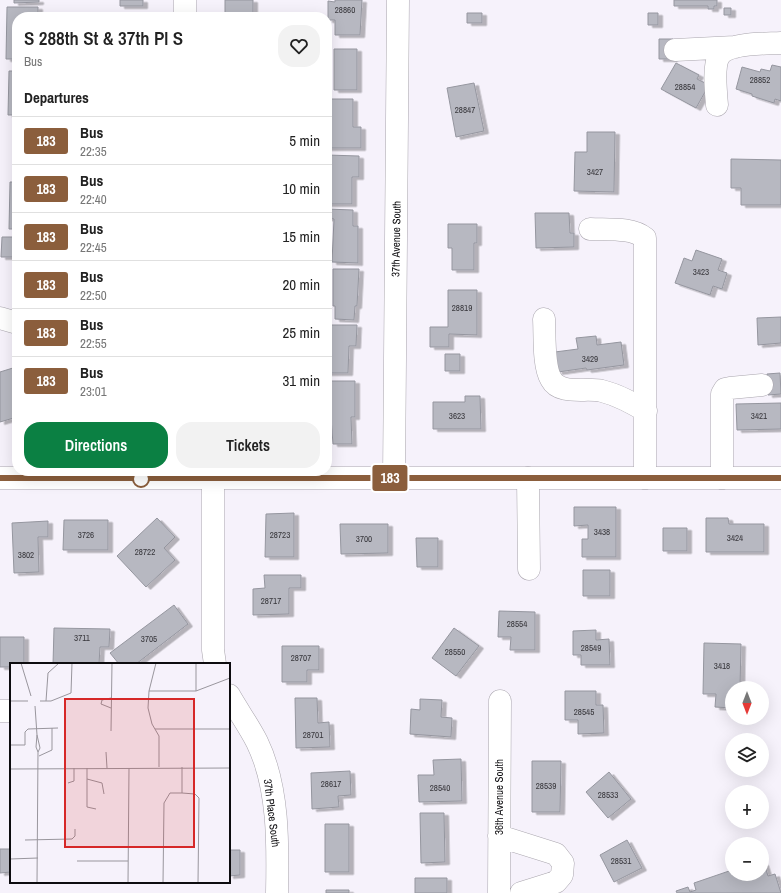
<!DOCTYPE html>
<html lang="en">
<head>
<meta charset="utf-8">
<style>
  :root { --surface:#fff; --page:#f2f2f2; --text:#222; --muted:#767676; --line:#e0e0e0; --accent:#0b8043 }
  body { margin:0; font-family:"Archivo Narrow",sans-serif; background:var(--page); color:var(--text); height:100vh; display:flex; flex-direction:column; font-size:15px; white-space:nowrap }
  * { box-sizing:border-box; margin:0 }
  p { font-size:13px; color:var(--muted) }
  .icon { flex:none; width:22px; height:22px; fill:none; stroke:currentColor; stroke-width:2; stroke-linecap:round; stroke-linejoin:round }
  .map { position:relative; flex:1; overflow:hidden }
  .details { position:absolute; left:12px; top:12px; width:320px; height:464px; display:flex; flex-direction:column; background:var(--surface); border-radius:16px; box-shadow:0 4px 16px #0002 }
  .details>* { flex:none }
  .badge { padding:0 8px; border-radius:3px; font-size:14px; line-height:26px }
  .needle { width:26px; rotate:180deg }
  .tools { position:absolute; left:725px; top:681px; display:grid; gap:8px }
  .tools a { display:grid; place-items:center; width:44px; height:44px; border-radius:50%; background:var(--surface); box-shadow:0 4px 16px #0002; font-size:20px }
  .map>.badge { position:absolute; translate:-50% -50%; box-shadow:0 0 0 2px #fff }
  h2 { padding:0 12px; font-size:15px; line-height:36px }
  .round { display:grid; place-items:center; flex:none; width:42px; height:42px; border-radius:16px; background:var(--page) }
  .head { display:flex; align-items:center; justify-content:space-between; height:68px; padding:0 12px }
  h1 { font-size:19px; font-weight:600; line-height:30px }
  .button { display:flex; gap:8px; margin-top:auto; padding:8px 12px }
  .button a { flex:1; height:46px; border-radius:16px; background:var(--accent); color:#fff; font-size:16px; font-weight:600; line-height:46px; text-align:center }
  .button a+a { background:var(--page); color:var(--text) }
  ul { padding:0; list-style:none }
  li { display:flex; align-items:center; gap:12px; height:48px; padding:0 12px; border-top:1px solid var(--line) }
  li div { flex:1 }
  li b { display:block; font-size:15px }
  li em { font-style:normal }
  li .badge { min-width:44px; font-weight:700; text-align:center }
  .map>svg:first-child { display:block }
  .building { fill:#b7b8c1; stroke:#95969f; filter:url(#shadow) }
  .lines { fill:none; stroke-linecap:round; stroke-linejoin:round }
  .minor-casing { stroke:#a9a5ad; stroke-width:23 }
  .major-casing { stroke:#a9a5ad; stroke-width:23 }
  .minor { stroke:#fff; stroke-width:22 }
  .major { stroke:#fff; stroke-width:22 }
  .line-casing { stroke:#fff; stroke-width:9 }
  .line { stroke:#8b5e3c; stroke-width:6 }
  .stop-dot { fill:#fff; stroke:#8b5e3c; stroke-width:2 }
  .labels { text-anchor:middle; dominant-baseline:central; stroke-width:3; stroke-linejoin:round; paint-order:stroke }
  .number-label { font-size:9px; fill:#38373c }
  .street-label { font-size:11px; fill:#0d0c0f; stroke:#fff }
  .inset-road { fill:none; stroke:#99969d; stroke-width:1 }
  .view { fill:#d62828; fill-opacity:0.15; stroke:#d62828; stroke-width:2 }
  .inset-edge { fill:none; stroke:#0d0c0f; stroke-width:2 }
</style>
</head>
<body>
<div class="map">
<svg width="781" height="893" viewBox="0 0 781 893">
  <defs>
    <filter id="shadow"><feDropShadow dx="4.5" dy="2.5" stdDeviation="0" flood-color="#0004"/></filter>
  </defs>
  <rect width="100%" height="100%" fill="#f6f2fb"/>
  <!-- building -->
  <path class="building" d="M14,0H39V2L14,3Z
    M120,0H143V6H120Z
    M225,0H253V17H225Z
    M335,0H362L360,35H335V20H328V1L335,2Z
    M674,0H717V6H714V9H708V6H674Z
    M7,7H38V17H17V59H6Z
    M724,8H731V15H724Z
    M467,13H482V23H467Z
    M648,13H658V25H648Z
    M659,39H673V59H659Z
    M334,49H357V90H334Z
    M676,63L699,75L697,79L709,85L696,108L661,89Z
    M772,65L781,67V101L775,99L774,103L752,96V94L736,89L742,67L760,72L761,69L770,71Z
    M9,71H17V115H8Z
    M474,83L484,131L456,137L447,88Z
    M327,99H353V127H361V148H327Z
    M587,132H615L614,192L574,191L575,152H587Z
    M327,155L359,156V177H352V204H327Z
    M731,159L781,160V205H741V188H731Z
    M10,182H17V229H9Z
    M327,209L353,210V226H358V263L332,262L334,219L327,218Z
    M535,213H569L570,233H574V247L536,248Z
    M448,224H477V243H474V270H452V248H448Z
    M2,237H17V286H15L16,257H1Z
    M696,250L722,259L718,270L727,273L722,289L713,286L710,295L675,283L684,258L692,261Z
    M333,269H359L357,306H355L354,320L335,319V306H333Z
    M448,290H477V335L449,334V347H430V327H448Z
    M781,317V343L758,345L757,318Z
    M327,325H357L356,346H349L348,373H327Z
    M596,336L597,345L621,342L624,365L587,370L586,368L558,372L555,352L578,349L576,338Z
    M445,354H460V371H445Z
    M16,367L17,417L0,422V372Z
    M780,373L781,394L768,395L767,374Z
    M329,381H355V417H351L352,444H333L331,418H329V397H327V383H329Z
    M465,396H480L481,429H433V402H465Z
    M781,403V429L737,430L736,404Z
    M574,507H616V557H582V539H588V525L574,526Z
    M294,513V557H265L266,514Z
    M157,518L175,537L164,548L175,560L146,587L117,556Z
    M706,518H728L729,524H764V552H706Z
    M64,520H108V550H63Z
    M48,521V537H38L39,572L14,573L12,523Z
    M340,524H388V553L341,554Z
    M663,528H687V551H663Z
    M416,538H438V567H417Z
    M583,570H610V596H583Z
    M264,575H301V588H289V614L253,615V589L265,588Z
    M174,605L188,624L136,664H119L110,653Z
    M499,611L535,612V650H510L511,637H498Z
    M54,628L110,629L109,647H100L99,664H53Z
    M454,628L479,646L456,676L432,658Z
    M596,630V640L609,639L610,665H581V655H573V631Z
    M0,637H24V664H11V667H0Z
    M704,643L741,644L740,688H732V708L715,707L716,694H703Z
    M282,646H319V670H307V682H282Z
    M565,691H596V705H603L604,733L578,734V720H565Z
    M295,698H317L318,723L329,722L330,747L296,748Z
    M420,699L442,700L441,717L452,718L451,737L410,734L411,709L420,710Z
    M461,759L462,801L419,802L418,775H434L433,760Z
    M532,761H561L560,812H532Z
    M350,771L351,795L338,796L339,807L312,809L311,773Z
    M609,772L631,799L608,818L586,792Z
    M420,813H444L445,862L421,863Z
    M325,824H349V872H325Z
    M627,840L642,868L614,882L600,855Z
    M0,849H11V872L0,873Z
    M229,850H240V875L229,876Z
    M762,863H764L768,876L775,874L781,893H677L676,891L688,887L690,892L696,890L694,883L732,870V874H762Z
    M415,878H447V893H415Z
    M326,890H349V893H326Z"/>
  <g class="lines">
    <defs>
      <path id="minor" d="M185,17V0
        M675,50L735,47
        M717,105C716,93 713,66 719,56C729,42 765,44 781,43
        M590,229C608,230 631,227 645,238V478
        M0,318L17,323
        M544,319C545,335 543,366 551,379C560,396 587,387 602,391C618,395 632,403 646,411
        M394,478L398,0
        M528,478L529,569
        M722,478V394L725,389L730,388L762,385
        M213,479V650L215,664
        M229,695C238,711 249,726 257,742C279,787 278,845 277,893
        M0,711H11
        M499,836L556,854L563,863L562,875L556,882L521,893
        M499,893L500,701"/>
      <path id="major" d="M0,478H781"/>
    </defs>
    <!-- minor casing -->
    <use href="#minor" class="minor-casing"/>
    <!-- major casing -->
    <use href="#major" class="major-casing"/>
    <!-- minor -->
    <use href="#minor" class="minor"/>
    <!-- major -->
    <use href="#major" class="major"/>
  </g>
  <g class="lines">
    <defs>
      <path id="line" d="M0,478H781"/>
    </defs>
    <!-- line casing -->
    <use href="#line" class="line-casing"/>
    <!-- line -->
    <use href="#line" class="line"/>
  </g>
  <!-- markers -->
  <circle class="stop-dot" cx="141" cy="479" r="8"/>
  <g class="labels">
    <!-- number labels -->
    <g class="number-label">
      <text x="345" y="10">28860</text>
      <text x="760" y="80">28852</text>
      <text x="685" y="87">28854</text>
      <text x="465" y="110">28847</text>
      <text x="595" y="172">3427</text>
      <text x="701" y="272">3423</text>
      <text x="462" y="308">28819</text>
      <text x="590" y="359">3429</text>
      <text x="457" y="416">3623</text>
      <text x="759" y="416">3421</text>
      <text x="602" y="532">3438</text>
      <text x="86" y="535">3726</text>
      <text x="280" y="535">28723</text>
      <text x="735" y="538">3424</text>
      <text x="364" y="539">3700</text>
      <text x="145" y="552">28722</text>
      <text x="26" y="555">3802</text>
      <text x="271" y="601">28717</text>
      <text x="517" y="624">28554</text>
      <text x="82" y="638">3711</text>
      <text x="149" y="639">3705</text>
      <text x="591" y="648">28549</text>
      <text x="455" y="652">28550</text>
      <text x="301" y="658">28707</text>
      <text x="722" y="666">3418</text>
      <text x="584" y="712">28545</text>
      <text x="313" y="735">28701</text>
      <text x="331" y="784">28617</text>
      <text x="546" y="786">28539</text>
      <text x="440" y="788">28540</text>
      <text x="608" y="795">28533</text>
      <text x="621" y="861">28531</text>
    </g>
    <!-- street labels -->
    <g class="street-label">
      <text transform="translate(396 239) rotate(-89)">37th Avenue South</text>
      <text transform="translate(499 797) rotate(-90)">36th Avenue South</text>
      <text transform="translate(272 813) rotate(83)">37th Place South</text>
    </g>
  </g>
  <!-- overview -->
  <g transform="translate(10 663)">
    <rect width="220" height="220" fill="#f6f2fb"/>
    <path class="inset-road" d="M11,0L21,33M146,0L139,28L138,45L142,61L149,73V104M186,0V28M139,28H186L220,15M0,38H18M30,38H41L61,30L62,0M36,38L38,10L49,0M25,43L27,72M101,45L91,41L92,37L101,35M145,66H220M101,68L102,0M27,72L30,85L28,89L26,84ZM0,82H15V69L18,66L48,65M96,89L97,105M29,93L42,87V65M77,105V144L86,146M0,106L220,105M77,116L92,120L94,131M58,120L64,118V105M172,130V104M15,177L62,176L65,173V166M0,196L28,195M67,198H118M27,220L28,89M118,220L119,105M153,220L154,140L160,130H172L185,131L189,135L188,220"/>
    <path class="view" d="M55,36H184V184H55Z"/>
    <rect width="220" height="220" class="inset-edge"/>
  </g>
</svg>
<div class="tools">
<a><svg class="needle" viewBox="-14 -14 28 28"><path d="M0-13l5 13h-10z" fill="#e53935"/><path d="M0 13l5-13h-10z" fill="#767676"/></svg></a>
<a><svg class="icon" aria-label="layers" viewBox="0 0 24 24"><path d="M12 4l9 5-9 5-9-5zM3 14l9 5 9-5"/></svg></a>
<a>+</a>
<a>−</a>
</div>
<b class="badge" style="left:390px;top:478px;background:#8b5e3c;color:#fff">183</b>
<section class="details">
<div class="head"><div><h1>S 288th St &amp; 37th Pl S</h1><p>Bus</p></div><a class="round"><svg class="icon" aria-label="heart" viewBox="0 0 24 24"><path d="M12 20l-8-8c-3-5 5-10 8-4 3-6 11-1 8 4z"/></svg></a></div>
<h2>Departures</h2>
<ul>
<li><span class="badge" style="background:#8b5e3c;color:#fff">183</span><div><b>Bus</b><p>22:35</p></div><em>5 min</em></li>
<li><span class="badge" style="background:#8b5e3c;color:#fff">183</span><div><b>Bus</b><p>22:40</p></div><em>10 min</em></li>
<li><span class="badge" style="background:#8b5e3c;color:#fff">183</span><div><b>Bus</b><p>22:45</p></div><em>15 min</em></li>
<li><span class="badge" style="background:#8b5e3c;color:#fff">183</span><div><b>Bus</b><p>22:50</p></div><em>20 min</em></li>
<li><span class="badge" style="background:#8b5e3c;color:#fff">183</span><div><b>Bus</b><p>22:55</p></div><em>25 min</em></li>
<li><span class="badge" style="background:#8b5e3c;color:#fff">183</span><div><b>Bus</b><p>23:01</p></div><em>31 min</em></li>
</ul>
<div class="button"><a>Directions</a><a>Tickets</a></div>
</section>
</div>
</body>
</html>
